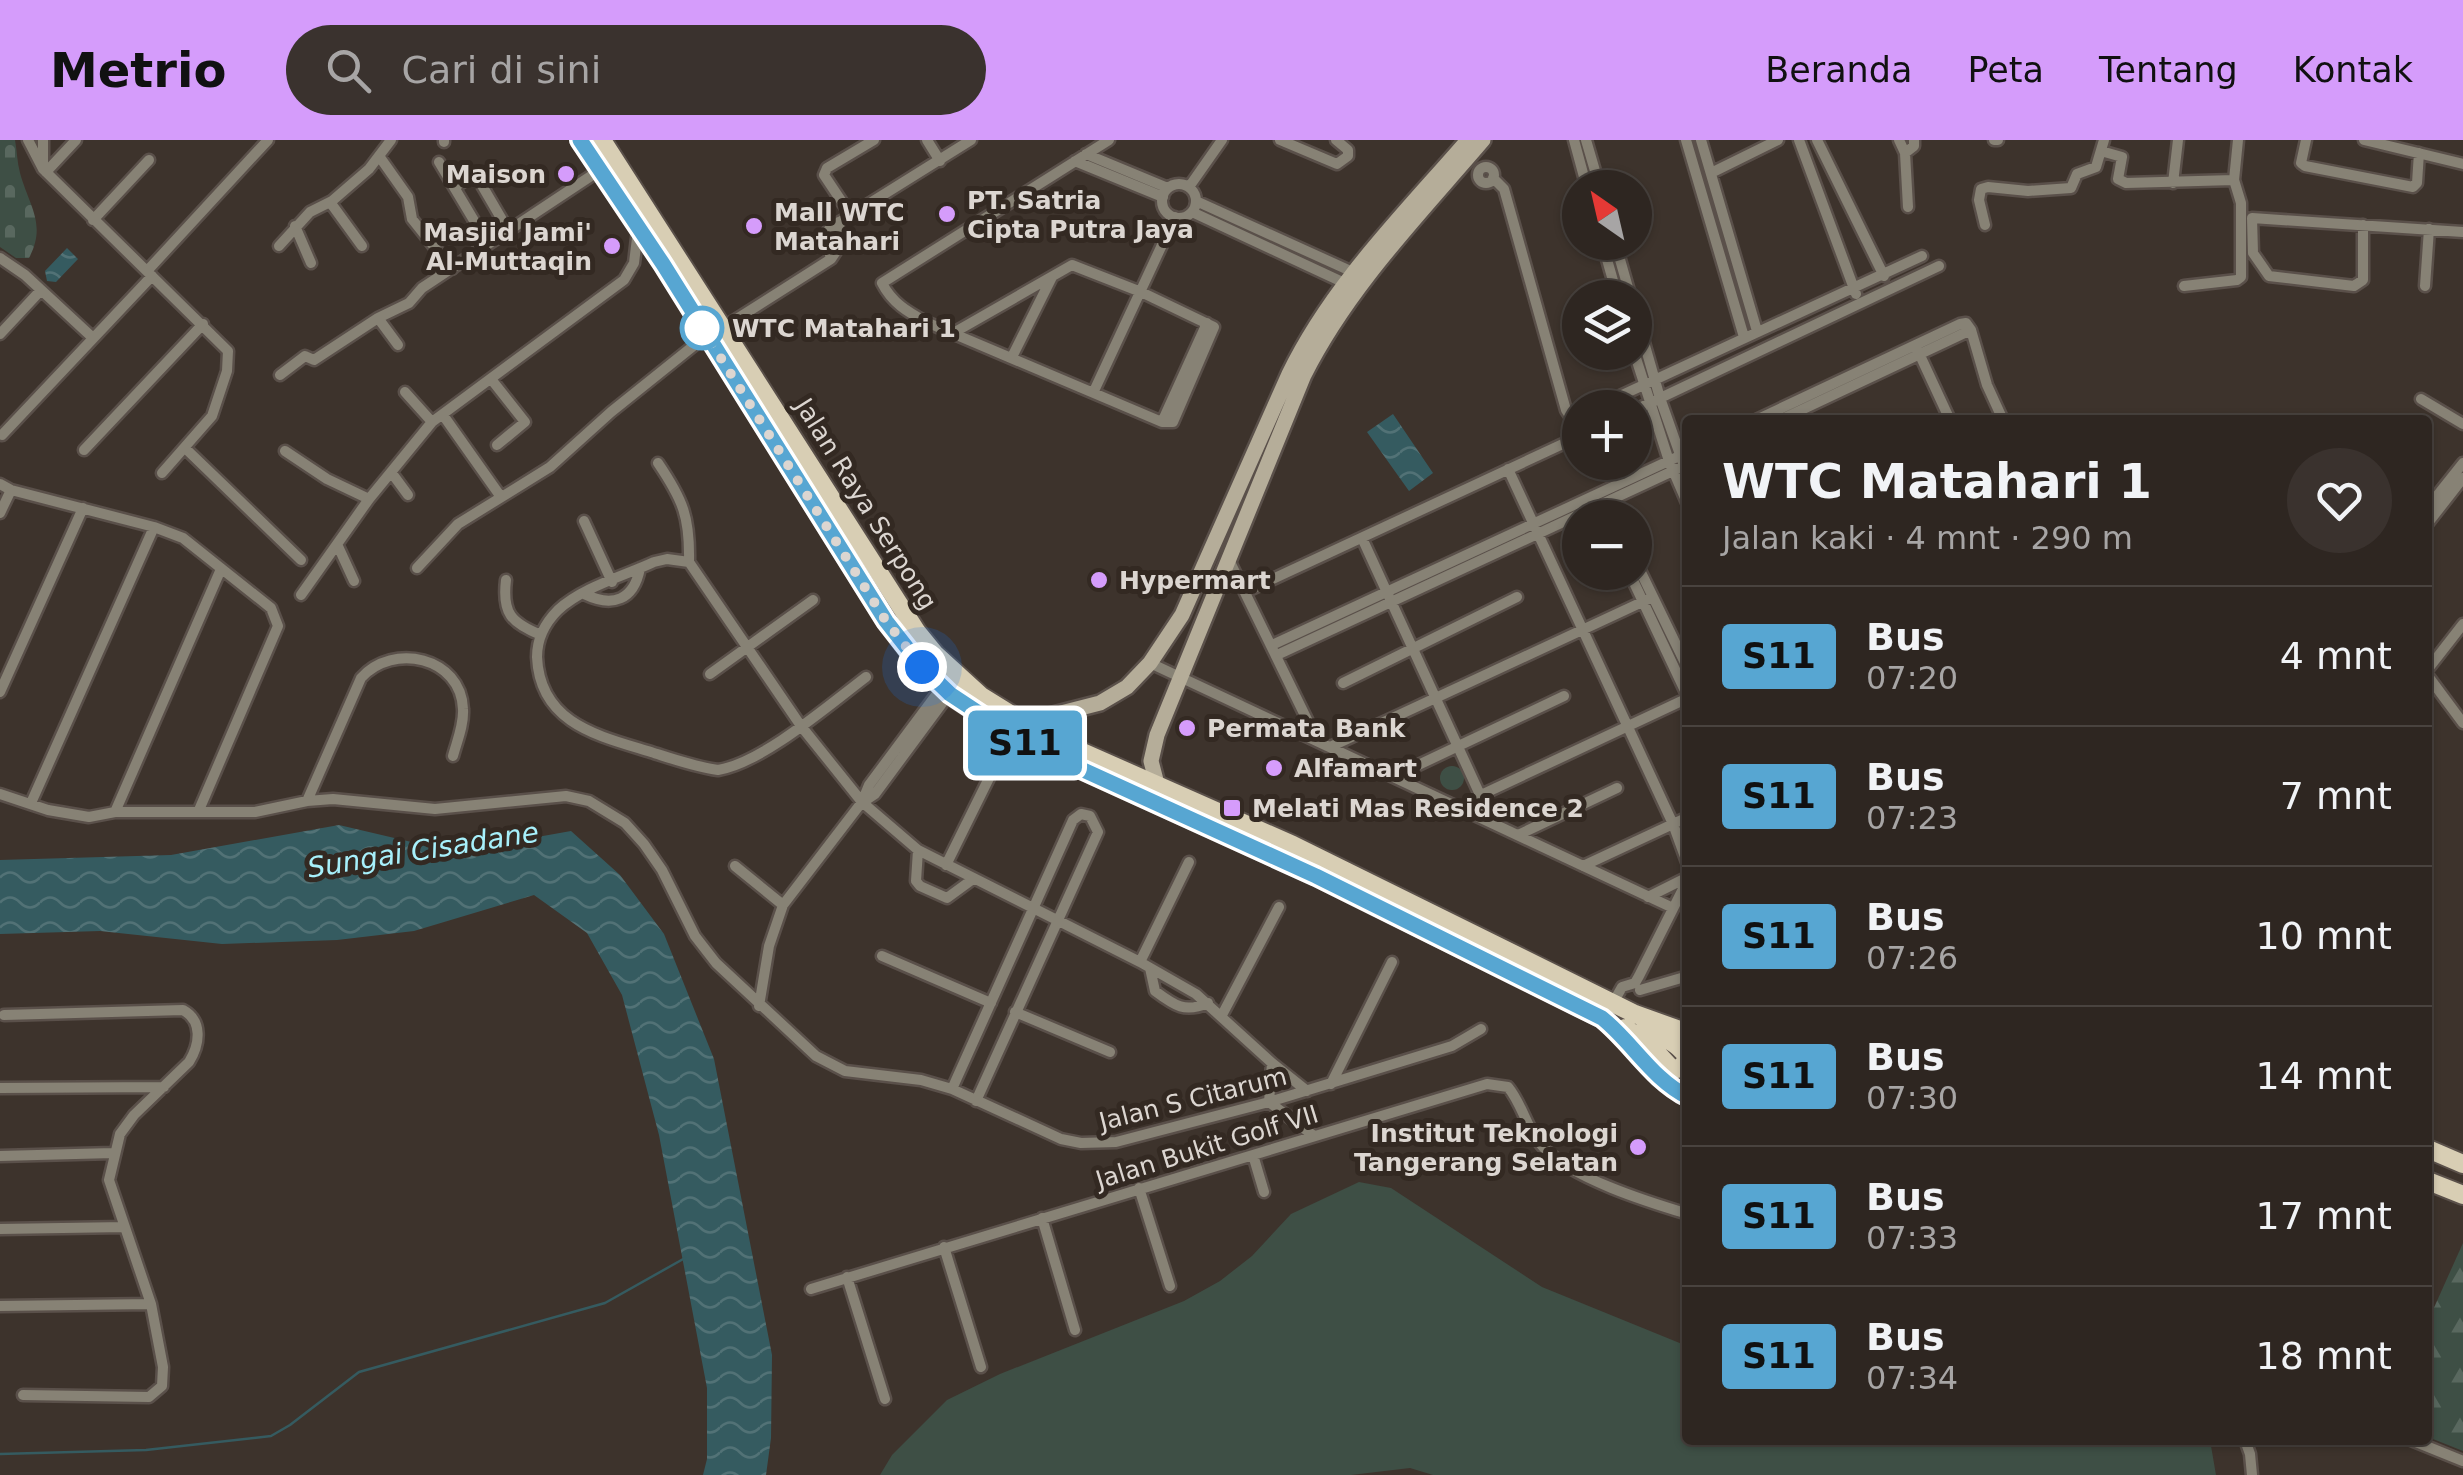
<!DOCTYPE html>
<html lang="id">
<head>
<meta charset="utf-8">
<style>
  :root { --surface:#2e2621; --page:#3a322e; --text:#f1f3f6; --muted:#a7a5a5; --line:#49433f; --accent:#d59cfb }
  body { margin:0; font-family:"DejaVu Sans",sans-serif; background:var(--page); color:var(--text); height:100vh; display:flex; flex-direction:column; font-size:38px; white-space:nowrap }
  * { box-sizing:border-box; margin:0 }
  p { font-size:32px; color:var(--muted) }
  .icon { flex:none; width:55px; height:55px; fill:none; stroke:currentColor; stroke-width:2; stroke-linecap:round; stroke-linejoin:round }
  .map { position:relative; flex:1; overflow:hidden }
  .sheet { position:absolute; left:1682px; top:275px; width:750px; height:1030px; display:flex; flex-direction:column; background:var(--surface); border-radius:10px; box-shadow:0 2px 8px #0004,0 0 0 2px var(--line) }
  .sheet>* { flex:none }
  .badge { padding:0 20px; border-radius:8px; font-size:35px; line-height:65px }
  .needle { width:65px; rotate:326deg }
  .fabs { position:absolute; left:1562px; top:30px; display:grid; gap:20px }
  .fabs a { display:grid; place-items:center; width:90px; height:90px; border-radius:50%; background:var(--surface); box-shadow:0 2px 8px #0004,0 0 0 2px var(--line); font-size:50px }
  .you { position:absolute; width:50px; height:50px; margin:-25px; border:8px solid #fff; border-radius:50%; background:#1a73e8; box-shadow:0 0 0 15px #1a73e833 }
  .map>.badge { position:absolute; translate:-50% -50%; box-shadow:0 0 0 5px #fff }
  .round { display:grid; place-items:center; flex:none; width:105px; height:105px; border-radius:52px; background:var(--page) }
  .head { display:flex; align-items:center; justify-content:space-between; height:170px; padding:0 40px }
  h1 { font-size:48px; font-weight:800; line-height:75px }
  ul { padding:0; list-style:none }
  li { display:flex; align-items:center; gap:30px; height:140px; padding:0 40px; border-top:2px solid var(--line) }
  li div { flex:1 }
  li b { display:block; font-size:38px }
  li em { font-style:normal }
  li .badge { min-width:110px; font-weight:700; text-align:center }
  header { display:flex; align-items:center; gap:60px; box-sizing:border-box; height:140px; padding:0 50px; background:var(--accent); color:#111 }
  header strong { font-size:48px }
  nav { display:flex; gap:55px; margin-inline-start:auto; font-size:35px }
  .search { width:700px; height:90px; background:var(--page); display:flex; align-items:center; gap:25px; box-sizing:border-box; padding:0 35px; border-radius:55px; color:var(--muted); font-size:38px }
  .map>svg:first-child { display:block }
  .green { fill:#3e4f45 }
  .forest { fill:url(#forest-firs) }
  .cemetery { fill:url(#cemetery-stones) }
  .park { fill:url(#park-tufts) }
  .water { fill:url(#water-waves) }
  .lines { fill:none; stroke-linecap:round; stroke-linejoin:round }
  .stream { stroke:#355b60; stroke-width:2.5 }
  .street-casing { stroke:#5a504a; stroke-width:15 }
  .secondary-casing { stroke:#5a504a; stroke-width:20 }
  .primary-casing { stroke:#5a504a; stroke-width:22 }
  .street { stroke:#878275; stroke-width:10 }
  .secondary { stroke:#b5ad99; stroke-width:15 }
  .primary { stroke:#d8ceb4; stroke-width:18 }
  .line-casing { stroke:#fff; stroke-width:22 }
  .line { stroke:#57a6d2; stroke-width:15 }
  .walk { stroke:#dcd6d1; stroke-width:10; stroke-dasharray:0 18 }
  .poi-dot { fill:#d59cfb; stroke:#332922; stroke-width:4 }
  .stop-dot { fill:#fff; stroke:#57a6d2; stroke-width:5 }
  .labels { text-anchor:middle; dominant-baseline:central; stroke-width:10; stroke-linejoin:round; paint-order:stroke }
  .poi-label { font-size:25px; font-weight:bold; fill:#dcd6d1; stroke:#332922; text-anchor:start }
  .stop-label { font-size:25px; font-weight:bold; fill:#dcd6d1; stroke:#332922; text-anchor:start }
  .street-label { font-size:25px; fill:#dcd6d1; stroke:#332922 }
  .water-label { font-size:28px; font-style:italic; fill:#a7f0fb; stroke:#332922 }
</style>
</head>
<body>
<header>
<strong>Metrio</strong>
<div class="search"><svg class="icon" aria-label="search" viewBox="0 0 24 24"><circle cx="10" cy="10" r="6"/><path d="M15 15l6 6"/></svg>Cari di sini</div>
<nav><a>Beranda</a><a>Peta</a><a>Tentang</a><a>Kontak</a></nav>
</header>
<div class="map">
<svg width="2463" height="1335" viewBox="0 0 2463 1335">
  <defs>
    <pattern id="forest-firs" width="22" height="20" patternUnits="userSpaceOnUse" patternTransform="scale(2.5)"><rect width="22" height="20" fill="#3e4f45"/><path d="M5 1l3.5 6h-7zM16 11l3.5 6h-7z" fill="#59685f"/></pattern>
    <pattern id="cemetery-stones" width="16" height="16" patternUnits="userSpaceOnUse" patternTransform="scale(2.5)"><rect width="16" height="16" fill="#3e4f45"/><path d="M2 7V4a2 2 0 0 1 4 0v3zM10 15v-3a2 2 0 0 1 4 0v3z" fill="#59685f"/></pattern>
    <pattern id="park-tufts" width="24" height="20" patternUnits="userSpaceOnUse" patternTransform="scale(2.5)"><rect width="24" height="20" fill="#3e4f45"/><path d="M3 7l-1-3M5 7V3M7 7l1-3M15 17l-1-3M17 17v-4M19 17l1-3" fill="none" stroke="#59685f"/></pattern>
    <pattern id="water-waves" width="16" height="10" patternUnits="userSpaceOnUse" patternTransform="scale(2.5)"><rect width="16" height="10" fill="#355b60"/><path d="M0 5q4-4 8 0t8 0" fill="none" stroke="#527276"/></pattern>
  </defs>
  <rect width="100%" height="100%" fill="#3d332c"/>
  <!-- green -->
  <path class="green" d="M1359,1042L1391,1048L1542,1147L1687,1206L1688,1300H2210L2216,1335H1433L1410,1328L1351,1335H880L892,1315L947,1260L1000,1234L1184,1161L1220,1141L1252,1116L1291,1074Z"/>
  <!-- forest -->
  <path class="forest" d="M2463,1103V1311L2428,1297V1181Z"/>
  <!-- cemetery -->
  <path class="cemetery" d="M0,0H15C17,11 17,22 20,33C29,66 47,84 29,118H16L0,107Z"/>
  <!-- park -->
  <path class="park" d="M1440 638a12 12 0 1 1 24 0a12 12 0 1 1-24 0Z"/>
  <!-- water -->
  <path class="water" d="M67,108L78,119L56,142L47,141L45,131Z
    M1393,274L1433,333L1409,351L1367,292Z
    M339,685L454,712L571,691L620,735L664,794L714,919L772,1215L771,1298L766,1335H703L707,1319V1248L659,995L622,855L587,793L534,755L414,791L337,800L222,804L100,791L0,794V720L171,715Z"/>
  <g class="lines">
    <!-- stream -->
    <path class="stream" d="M0,1314L146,1310L271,1296L290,1285L359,1232L605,1163L685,1118"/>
    <defs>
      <path id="street" d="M28,0L43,29L228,211L227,231L212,276L162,333
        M444,0V2
        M927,0L940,21
        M1280,0L1337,24L1348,16V10L1336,0
        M1574,0L1587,48
        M1586,0L1600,48
        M1686,0L1744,197
        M1701,0L1757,191
        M1799,0L1856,154
        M1817,0L1884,136
        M1899,0L1905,13L1908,67
        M1994,0H1998
        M2306,0L2301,23L2305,26L2413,47L2417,43L2419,13
        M2364,0L2463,24
        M2101,11L2122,17L2118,39L2126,43L2234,40
        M1905,13L1914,6V0
        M1086,14L1168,48
        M379,16L408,57L412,79L452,129
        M1075,21L1163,57
        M439,22L488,104
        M1478 35a8 8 0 1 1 16 0a8 8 0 1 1-16 0Z
        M43,28V0
        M46,32L76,0
        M1711,33L1778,0
        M1493,38L1504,49L1566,270L1570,276L1580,274
        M2173,43L2178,0
        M1162 61a17 17 0 1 1 34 0a17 17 0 1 1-34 0Z
        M455,47L468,38L480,42L508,90
        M1189,47L1222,0
        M1196,61L1355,133
        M330,62L362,106
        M1192,72L1351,146
        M850,74L824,35L827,28L874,0
        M93,80L149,20
        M1985,85L1979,60L1981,49L1988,47L2028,51L2071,48L2077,34L2096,27L2104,0
        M2363,85V140L2354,146L2269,136L2253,113L2252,78L2463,92
        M295,86L311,123
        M1602,102L1618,158
        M1615,102L1631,158
        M279,106L310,72L332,61L369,29L391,0
        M0,118L25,135L93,198
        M831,119L825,95L830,88L971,0
        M147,131L268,0
        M2184,146L2237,140L2241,137V63L2234,40L2238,0
        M2425,146L2429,89
        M1635,171L1660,258L1688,337
        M378,178L398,205
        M724,187L831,119L843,101L839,82
        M1971,190L1987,245L2003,280
        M955,192L1072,125L1141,152L1214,187L1173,282H1162L926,182C908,172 892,163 882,143L1109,0
        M0,194L41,150
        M1918,211L1950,280
        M1634,212L1669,321L1688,365
        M1012,217L1052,137
        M280,235L305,216L314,220L378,178L409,163L422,148L600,30
        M491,239L525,282L497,305
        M1094,251L1175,77
        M405,252L432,282
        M2421,259L2463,284
        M1594,268L1922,116
        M1635,270L1939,126
        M443,275L501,357
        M1756,280L1960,184L1966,183L1971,190L1780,280
        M1162,282L1207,183
        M2,295L152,136
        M185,308L301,420
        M84,310L203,184
        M285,311L327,339L369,359
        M658,323C683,360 690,377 689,422
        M1508,329L1673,684L1688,725
        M391,332L408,355
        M0,344L11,350L154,387L183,398L271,468L278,486L199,670
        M2428,367L2463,323
        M0,373L11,350
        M584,381L612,442
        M2428,383L2463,338
        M1362,398L1493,683
        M337,404L354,441
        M1229,420L1317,600
        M1635,420L1688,529
        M417,428L458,384L550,327L611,272L707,195
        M1629,432L1688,557
        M506,440C502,473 511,483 541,495
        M1245,452L1580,296
        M584,454C613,468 634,460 640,428
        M301,455L369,359L432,282L624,140L634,123L638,90
        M1272,505L1688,312
        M1277,515L1688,324
        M1150,523L1673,768
        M2428,529L2463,484
        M710,534L813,460
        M2428,536L2463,583
        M866,537C829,565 762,623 718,630C695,627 673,619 651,612C599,596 540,584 537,517C537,499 545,483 558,470C583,447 624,436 654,422L667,419L689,422L801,586L862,662L918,710L1140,822L1196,854L1272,923
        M1343,543L1517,457
        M0,552L83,368
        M1330,607L1653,457
        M1393,637L1564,556
        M0,654L48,670L89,677L115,672H255L307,661L333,659L435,669L566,656L589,661L625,683L644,704L662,730L695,796L716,823L816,916L845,931L921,940L952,949L1061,999L1081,1003L1116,1002L1269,962L1452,906L1481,889
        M1481,655L1688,558
        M307,661L361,538C393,502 461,517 463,569C464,585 457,601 453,616
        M863,662L875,654L949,554
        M31,663L154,387
        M115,672L221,429
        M1518,695L1617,648
        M918,710L916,741L920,746L947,758L973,739
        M946,725L995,626
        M735,726L783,765
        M1583,726L1688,677
        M1648,757L1688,737
        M882,816L991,863
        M1140,822L1189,722
        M1150,828L1155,851C1175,866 1185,873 1208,863
        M1640,850L1688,836
        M1613,863L1622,847L1635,843L1639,836L1688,739
        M759,866L769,806L783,765L862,662L869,645L942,547
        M1015,872L1110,912
        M4,875L183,870C203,881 200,904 189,922L134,975L120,994L109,1040L151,1164L163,1227L162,1246L149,1257L23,1255
        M1222,875L1279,767
        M1331,944L1392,822
        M0,948L164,947
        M952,949L1073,680L1081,674L1090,676L1098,692L976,961
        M1307,951L1272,923L1269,962L1314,996
        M1253,1015L1264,1052
        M0,1016L113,1013
        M1139,1048L1170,1146
        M1042,1078L1075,1190
        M0,1089L125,1087
        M944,1107L981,1227
        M847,1137L885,1259
        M811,1149L1487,944L1508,947C1523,965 1527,991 1544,1008C1571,1038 1648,1062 1688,1074
        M0,1166L151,1164
        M2245,1300L2250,1314L2252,1335
        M2411,1300L2463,1321"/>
      <path id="secondary" d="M1022,583L1100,563L1127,547L1150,523L1182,475L1289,234C1332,145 1404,74 1468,0
        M1157,644L1151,621L1157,595L1304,235C1349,146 1419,75 1483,0"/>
      <path id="primary" d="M580,0L663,124L886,481L921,527L949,554L1024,603L1316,736L1602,878C1633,903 1652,939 1688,957
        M602,0L917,492L935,514L981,556L1046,596L1293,705L1635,874L1688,893
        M1645,882C1657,897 1680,902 1688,919
        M1625,888L1648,903L1673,930L1680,928L1688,919
        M2428,1009L2463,1024
        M2428,1041L2463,1055"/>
    </defs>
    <!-- street casing -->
    <use href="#street" class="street-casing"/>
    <!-- secondary casing -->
    <use href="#secondary" class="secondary-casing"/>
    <!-- primary casing -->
    <use href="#primary" class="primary-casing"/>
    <!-- street -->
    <use href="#street" class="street"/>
    <!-- secondary -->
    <use href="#secondary" class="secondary"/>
    <!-- primary -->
    <use href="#primary" class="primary"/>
  </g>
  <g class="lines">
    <defs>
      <path id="line" d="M580,0L663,124L886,481L922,527L950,554L1024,603L1316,736L1602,878C1633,903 1652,939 1688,957"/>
    </defs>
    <!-- line casing -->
    <use href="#line" class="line-casing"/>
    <!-- line -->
    <use href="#line" class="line"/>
    <!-- walk -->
    <path class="walk" d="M702,188L886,481L922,527"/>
  </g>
  <!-- markers -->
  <g class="poi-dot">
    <circle cx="566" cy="34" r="10"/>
    <circle cx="947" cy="74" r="10"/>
    <circle cx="754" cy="86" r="10"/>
    <circle cx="612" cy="106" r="10"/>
    <circle cx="1099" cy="440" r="10"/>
    <circle cx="1187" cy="588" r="10"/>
    <circle cx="1274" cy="628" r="10"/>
    <rect x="1222" y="658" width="20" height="20" rx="5"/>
    <circle cx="1638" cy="1007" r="10"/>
  </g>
  <circle class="stop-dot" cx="702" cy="188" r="20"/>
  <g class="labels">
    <!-- poi labels -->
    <g class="poi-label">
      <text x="546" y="34" text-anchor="end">Maison</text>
      <text x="967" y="60">PT. Satria<tspan x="967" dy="29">Cipta Putra Jaya</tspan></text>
      <text x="774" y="72">Mall WTC<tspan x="774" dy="29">Matahari</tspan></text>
      <text x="592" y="92" text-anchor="end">Masjid Jami'<tspan x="592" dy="29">Al-Muttaqin</tspan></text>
      <text x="1119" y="440">Hypermart</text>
      <text x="1207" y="588">Permata Bank</text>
      <text x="1294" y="628">Alfamart</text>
      <text x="1252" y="668">Melati Mas Residence 2</text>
      <text x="1618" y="993" text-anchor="end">Institut Teknologi<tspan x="1618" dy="29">Tangerang Selatan</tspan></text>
    </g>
    <!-- stop labels -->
    <g class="stop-label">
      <text x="732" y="188">WTC Matahari 1</text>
    </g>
    <!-- street labels -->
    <g class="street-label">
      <text transform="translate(866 364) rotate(58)">Jalan Raya Serpong</text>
      <text transform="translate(1193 959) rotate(-14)">Jalan S Citarum</text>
      <text transform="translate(1207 1007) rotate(-17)">Jalan Bukit Golf VII</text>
    </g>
    <!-- water labels -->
    <g class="water-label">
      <text transform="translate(423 710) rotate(-9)">Sungai Cisadane</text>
    </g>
  </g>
</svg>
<div class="fabs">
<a><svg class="needle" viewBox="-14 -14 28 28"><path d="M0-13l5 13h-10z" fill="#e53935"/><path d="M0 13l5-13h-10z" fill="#a7a5a5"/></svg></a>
<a><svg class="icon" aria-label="layers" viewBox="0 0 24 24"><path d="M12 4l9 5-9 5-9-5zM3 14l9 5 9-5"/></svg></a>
<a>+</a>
<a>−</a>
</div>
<div class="you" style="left:922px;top:527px"></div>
<b class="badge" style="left:1025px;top:603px;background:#57a6d2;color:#111">S11</b>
<section class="sheet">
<div class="head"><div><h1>WTC Matahari 1</h1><p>Jalan kaki · 4 mnt · 290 m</p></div><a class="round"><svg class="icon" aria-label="heart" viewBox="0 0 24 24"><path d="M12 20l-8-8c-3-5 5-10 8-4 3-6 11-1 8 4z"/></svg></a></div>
<ul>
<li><span class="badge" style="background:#57a6d2;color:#111">S11</span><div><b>Bus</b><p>07:20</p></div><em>4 mnt</em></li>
<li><span class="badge" style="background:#57a6d2;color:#111">S11</span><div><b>Bus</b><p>07:23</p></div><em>7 mnt</em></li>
<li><span class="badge" style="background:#57a6d2;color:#111">S11</span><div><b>Bus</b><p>07:26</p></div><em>10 mnt</em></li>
<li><span class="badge" style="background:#57a6d2;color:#111">S11</span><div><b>Bus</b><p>07:30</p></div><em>14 mnt</em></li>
<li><span class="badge" style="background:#57a6d2;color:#111">S11</span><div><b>Bus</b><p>07:33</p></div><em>17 mnt</em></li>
<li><span class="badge" style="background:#57a6d2;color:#111">S11</span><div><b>Bus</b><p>07:34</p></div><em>18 mnt</em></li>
</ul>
</section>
</div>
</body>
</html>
